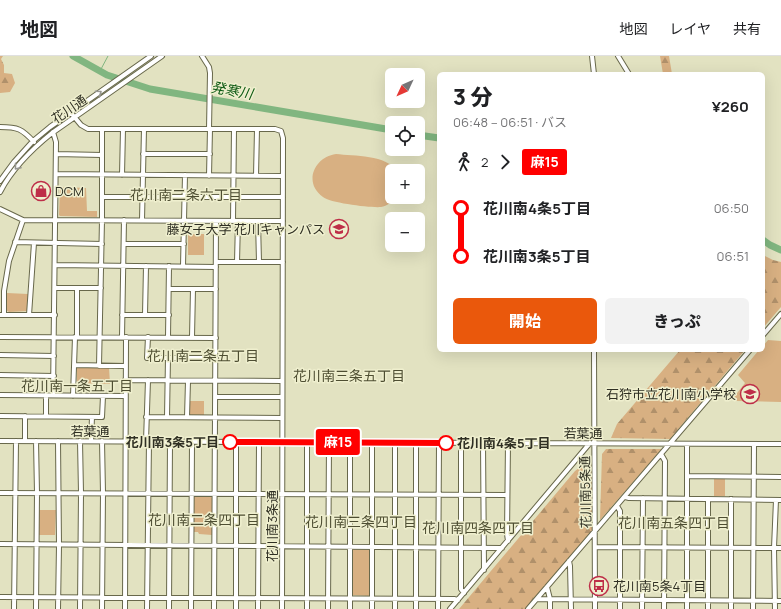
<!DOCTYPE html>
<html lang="ja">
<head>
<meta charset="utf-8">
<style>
  :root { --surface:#fff; --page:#f2f2f2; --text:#202124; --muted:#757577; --line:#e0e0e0; --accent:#ea580c }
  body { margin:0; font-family:Manrope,"Noto Sans JP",sans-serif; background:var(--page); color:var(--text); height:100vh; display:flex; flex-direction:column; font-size:15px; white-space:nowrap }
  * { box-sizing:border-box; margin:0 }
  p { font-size:13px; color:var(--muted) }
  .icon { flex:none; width:22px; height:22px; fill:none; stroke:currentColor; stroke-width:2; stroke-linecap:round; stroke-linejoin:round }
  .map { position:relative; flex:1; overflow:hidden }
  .panel { position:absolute; left:437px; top:16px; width:328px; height:280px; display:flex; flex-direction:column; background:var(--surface); border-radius:6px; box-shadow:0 4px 16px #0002 }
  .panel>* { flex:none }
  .badge { padding:0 8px; border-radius:3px; font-size:14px; line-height:26px }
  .needle { width:26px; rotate:226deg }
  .tools { position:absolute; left:385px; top:12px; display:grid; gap:8px }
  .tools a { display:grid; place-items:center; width:40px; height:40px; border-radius:6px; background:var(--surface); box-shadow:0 4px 16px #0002; font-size:20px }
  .map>.badge { position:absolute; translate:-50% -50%; box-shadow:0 0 0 2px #fff }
  .legs { display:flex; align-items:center; gap:6px; height:44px; padding:0 16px; font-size:13px }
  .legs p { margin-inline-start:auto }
  .head { display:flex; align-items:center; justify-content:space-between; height:68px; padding:0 16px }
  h1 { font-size:22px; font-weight:800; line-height:30px }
  .button { display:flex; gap:8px; margin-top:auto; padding:8px 16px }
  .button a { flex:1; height:46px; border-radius:6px; background:var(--accent); color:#fff; font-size:16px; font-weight:800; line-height:46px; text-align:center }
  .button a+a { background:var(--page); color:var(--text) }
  ul { padding:0 16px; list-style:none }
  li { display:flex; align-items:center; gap:14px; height:48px; font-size:15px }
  li i { display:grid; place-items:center; width:6px; height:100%; margin:0 5px; background:currentColor }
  li i::after { content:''; width:10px; height:10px; margin:-5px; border:3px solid; border-radius:50%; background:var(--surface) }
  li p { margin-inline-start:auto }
  li:first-child i { background:linear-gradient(#0000 50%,currentColor 0) }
  li:last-child i { background:linear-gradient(currentColor 50%,#0000 0) }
  header { display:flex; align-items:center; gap:24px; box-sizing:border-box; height:56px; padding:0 20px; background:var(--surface); border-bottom:1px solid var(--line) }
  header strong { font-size:19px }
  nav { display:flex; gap:22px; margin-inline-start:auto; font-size:14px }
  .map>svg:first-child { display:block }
  .forest { fill:url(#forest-firs) }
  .park { fill:#d8b082 }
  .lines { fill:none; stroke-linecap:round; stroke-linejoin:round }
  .stream { stroke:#81b680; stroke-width:1 }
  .river { stroke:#81b680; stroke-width:7 }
  .minor-casing { stroke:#68684b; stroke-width:6 }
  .minor { stroke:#fff; stroke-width:4 }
  .oneway { stroke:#979791 }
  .line-1-casing { stroke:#fff; stroke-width:9 }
  .line-1 { stroke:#f00; stroke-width:6 }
  .stop-1-dot { fill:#fff; stroke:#f00; stroke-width:2 }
  .labels { text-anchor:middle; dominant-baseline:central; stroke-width:3; stroke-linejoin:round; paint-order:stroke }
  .street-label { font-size:13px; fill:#2f2f23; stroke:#efefce }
  .poi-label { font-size:13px; fill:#2f2f23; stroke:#efefce; text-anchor:start }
  .stop-label { font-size:13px; font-weight:bold; fill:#2f2f23; stroke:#efefce; text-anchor:end }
  .water-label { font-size:14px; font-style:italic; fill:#0c5912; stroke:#efefce }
  .neighbourhood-label { font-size:14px; fill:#4e4e32; stroke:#efefce }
</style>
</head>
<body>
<header>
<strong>地図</strong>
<nav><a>地図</a><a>レイヤ</a><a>共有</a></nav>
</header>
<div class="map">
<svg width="781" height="553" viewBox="0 0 781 553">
  <defs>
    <pattern id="forest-firs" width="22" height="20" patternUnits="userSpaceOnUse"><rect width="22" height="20" fill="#d8b082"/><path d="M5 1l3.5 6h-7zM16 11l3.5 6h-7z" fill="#b0906a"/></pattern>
  </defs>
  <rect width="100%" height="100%" fill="#e2e2c1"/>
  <!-- forest -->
  <path class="forest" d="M0,0H3L1,3L4,9V17L12,18L15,27L10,36L0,37Z
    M660,0H669L672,18H663Z
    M763,199L773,204L781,206V251L763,272Z
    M680,294H745L670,383L611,382L617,368Z
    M606,393H662L600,464L602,398Z
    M591,403L593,474L525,553H459L575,415Z"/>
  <!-- park -->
  <path class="park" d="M336,98C354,100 387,99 397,115H392V141H396C392,146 387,150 381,151C371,152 330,147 323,141C303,127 314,101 336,98Z
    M60,131L86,132L87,155H97V161L60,160L59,159Z
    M188,178H204V199H188Z
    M7,237L28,238V255L9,256L6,254Z
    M768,284L781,285V346L737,345L734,341L745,327L738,319L759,294H763V290Z
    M78,311H109L110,328L77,327V312Z
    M189,345H204V360H191L189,358Z
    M714,423H725V440H714Z
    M196,439H210L212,442V479L199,478L198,476H194V441Z
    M39,454H56L55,479H38Z
    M352,493L369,494V540L352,539Z"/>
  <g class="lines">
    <!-- stream -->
    <path class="stream" d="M100,15L108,0"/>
    <!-- river -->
    <path class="river" d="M73,0L107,19L150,33L392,74
      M418,79L439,82
      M763,184L770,189L781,194"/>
    <defs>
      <path id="minor" d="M202,0L209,11L210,17L209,73
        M592,0L594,18
        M618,0L629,18
        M71,57L81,69L88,73H275L281,75L283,82V87L282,553
        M0,71C18,71 22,73 34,86
        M53,76L56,86L53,339
        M56,98L102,99
        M143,98H210
        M56,118L283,120
        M122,119L123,73
        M209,120L210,73
        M256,120L257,73
        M0,125L14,106L33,85L50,71L151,0
        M0,136C12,113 32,93 52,77L162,0
        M102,141H283
        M0,153L23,164L283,165
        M142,164L144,73
        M233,165L234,73
        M258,165L259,206
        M15,186L102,188
        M124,188H184
        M216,206H283
        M237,206L238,165
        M55,209L216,211
        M183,210L185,119
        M55,232H101
        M77,232V281
        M169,233H216
        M0,259H55
        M4,259V235L9,205L23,164
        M29,259L34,187
        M122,259H169
        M145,259L146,210
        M763,279L781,258
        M0,281L216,282
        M122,281L124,164
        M148,281L147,302H216
        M168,281L169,210
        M192,281L193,233
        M594,294L595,553
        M0,299L54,300
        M75,309L126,310
        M99,310L102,164V73
        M0,319L54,320
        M125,324L282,325
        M0,339L125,340
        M73,340L75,281
        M216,341H282
        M0,360L102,361L103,340
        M46,360V339
        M146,361L282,362
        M167,361L168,302
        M187,361L188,325
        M0,385L781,388
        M25,385V360
        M91,385L92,361
        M146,385L148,324
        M236,386V553
        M372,387V553
        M416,387V553
        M461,387V533L464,537
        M483,387L484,514
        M508,387L507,478L508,485
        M661,398L665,405L664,553
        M687,420L781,421
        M0,437L507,439
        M625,441L629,442L781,444
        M708,443V553
        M617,450L620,455V553
        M0,488L502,492
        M596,491L781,492
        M569,505L570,510L571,553
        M547,531L550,543V553
        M0,541L454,543L458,544
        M537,543L781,545
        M14,553L16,385
        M36,553L37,437L36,385
        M58,553L59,489L58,385
        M80,553L81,437L80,385
        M102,553L103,437L102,385
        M125,553L126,281
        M147,553L149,385
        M169,553L170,385
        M191,553L192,386
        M214,553L216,165
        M258,553L259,386
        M307,553V386
        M328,553L329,386
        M350,553V386
        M395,553V387
        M438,553L439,387
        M450,553L590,387
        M528,553L750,294
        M642,553L643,442
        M687,553V388
        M731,553V443
        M753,553L754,388
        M775,553L774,492L776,444"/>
    </defs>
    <!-- minor casing -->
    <use href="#minor" class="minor-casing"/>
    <!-- minor -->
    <use href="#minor" class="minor"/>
  </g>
  <!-- one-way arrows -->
  <defs><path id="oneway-chevron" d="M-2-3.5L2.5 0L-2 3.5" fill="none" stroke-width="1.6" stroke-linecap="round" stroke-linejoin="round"/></defs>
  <g class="oneway">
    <use href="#oneway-chevron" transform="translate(99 37) rotate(-35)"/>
    <use href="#oneway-chevron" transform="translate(17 111) rotate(129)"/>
  </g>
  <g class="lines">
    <defs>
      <path id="line-1" d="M230,386L446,387"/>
    </defs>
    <!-- line-1 casing -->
    <use href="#line-1" class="line-1-casing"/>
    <!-- line-1 -->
    <use href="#line-1" class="line-1"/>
  </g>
  <!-- icons -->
  <defs>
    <symbol id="shop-ring" viewBox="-11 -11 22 22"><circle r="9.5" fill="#efefce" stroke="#be2e48" stroke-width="1.5"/><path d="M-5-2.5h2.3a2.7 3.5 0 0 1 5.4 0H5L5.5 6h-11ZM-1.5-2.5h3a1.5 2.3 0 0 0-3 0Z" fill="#be2e48"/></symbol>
    <symbol id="university-ring" viewBox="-11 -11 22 22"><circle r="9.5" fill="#efefce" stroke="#be2e48" stroke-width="1.5"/><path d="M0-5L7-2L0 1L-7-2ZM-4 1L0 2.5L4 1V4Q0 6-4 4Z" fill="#be2e48"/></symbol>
    <symbol id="school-ring" viewBox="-11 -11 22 22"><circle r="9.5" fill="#efefce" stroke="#be2e48" stroke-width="1.5"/><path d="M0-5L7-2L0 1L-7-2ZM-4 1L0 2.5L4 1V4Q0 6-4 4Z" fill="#be2e48"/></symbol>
    <symbol id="bus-ring" viewBox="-11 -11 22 22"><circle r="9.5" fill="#efefce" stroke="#be2e48" stroke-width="1.5"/><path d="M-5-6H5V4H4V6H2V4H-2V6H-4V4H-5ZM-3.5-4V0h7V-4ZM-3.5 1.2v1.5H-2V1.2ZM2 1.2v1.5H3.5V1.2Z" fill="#be2e48"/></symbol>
  </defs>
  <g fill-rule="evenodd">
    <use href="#shop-ring" x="30" y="124" width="22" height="22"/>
    <use href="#university-ring" x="328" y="162" width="22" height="22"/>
    <use href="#school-ring" x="739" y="327" width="22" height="22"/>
    <use href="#bus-ring" x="588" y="519" width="22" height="22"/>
  </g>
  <!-- markers -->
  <g class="stop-1-dot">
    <circle cx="230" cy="386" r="7"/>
    <circle cx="446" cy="387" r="7"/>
  </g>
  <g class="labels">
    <!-- street labels -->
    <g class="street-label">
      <text transform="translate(69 53) rotate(-34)">花川通</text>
      <text x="90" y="375">若葉通</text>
      <text x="583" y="377">若葉通</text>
      <text transform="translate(585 436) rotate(-91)">花川南5条通</text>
      <text transform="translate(272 470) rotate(-90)">花川南3条通</text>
    </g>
    <!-- poi labels -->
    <g class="poi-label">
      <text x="55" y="135">DCM</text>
      <text x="325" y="173" text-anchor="end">藤女子大学 花川キャンパス</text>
      <text x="736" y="338" text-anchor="end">石狩市立花川南小学校</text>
      <text x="613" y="530">花川南5条4丁目</text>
    </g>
    <!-- stop labels -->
    <g class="stop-label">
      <text x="219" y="386">花川南3条5丁目</text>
      <text x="457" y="387" text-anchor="start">花川南4条5丁目</text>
    </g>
    <!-- water labels -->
    <g class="water-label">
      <text transform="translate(232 34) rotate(10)">発寒川</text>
    </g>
    <!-- neighbourhood labels -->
    <g class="neighbourhood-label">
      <text x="186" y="138">花川南二条六丁目</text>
      <text x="203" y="299">花川南二条五丁目</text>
      <text x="349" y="319">花川南三条五丁目</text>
      <text x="77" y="329">花川南一条五丁目</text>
      <text x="204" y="463">花川南二条四丁目</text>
      <text x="361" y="465">花川南三条四丁目</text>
      <text x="674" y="466">花川南五条四丁目</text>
      <text x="478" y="471">花川南四条四丁目</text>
    </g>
  </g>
</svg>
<div class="tools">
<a><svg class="needle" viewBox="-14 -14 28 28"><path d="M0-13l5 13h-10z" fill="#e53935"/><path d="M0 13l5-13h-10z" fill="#757577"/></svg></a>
<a><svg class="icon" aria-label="locate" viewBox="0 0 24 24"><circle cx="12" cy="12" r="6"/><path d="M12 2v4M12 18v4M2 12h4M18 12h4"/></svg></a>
<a>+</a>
<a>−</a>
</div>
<b class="badge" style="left:338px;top:386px;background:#f00;color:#fff">麻15</b>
<section class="panel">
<div class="head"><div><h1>3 分</h1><p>06:48 – 06:51 · バス</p></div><b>¥260</b></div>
<div class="legs"><svg class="icon" aria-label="walk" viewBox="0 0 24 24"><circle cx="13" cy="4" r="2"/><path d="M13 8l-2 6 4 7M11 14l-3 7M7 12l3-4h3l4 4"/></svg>2<svg class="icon" aria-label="forward" viewBox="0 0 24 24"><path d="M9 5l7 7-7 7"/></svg><b class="badge" style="background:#f00;color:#fff">麻15</b></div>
<ul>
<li><i style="color:#f00"></i><b>花川南4条5丁目</b><p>06:50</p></li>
<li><i style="color:#f00"></i><b>花川南3条5丁目</b><p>06:51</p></li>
</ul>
<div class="button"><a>開始</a><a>きっぷ</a></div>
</section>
</div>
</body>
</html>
